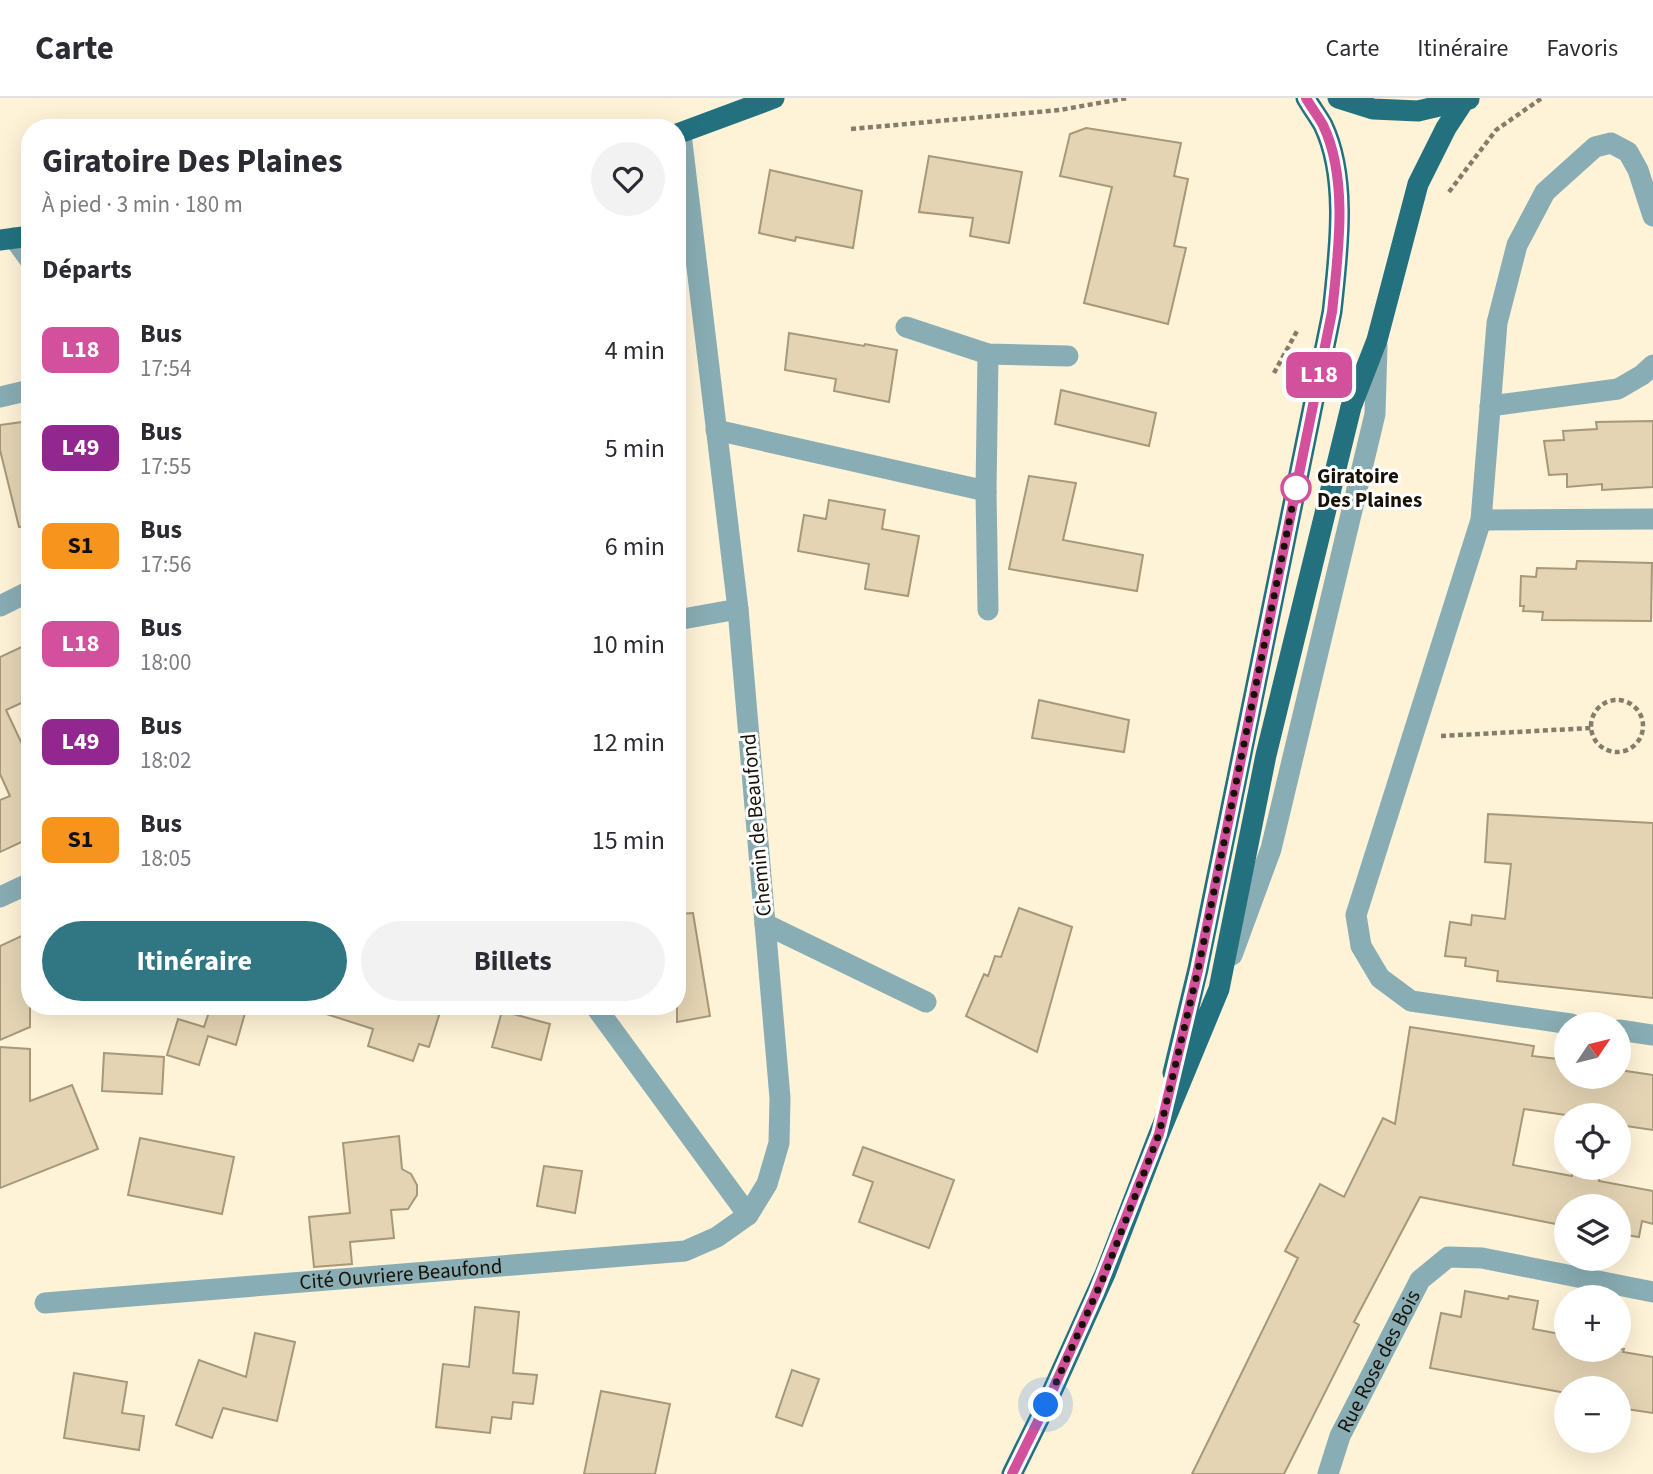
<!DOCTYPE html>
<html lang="fr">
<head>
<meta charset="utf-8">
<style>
  :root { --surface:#fff; --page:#f2f2f3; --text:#2b2b33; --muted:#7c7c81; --line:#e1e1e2; --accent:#307683 }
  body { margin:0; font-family:"Source Sans 3",sans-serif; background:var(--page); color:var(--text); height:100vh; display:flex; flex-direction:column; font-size:26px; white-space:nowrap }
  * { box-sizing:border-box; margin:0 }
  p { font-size:23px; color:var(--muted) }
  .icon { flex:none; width:38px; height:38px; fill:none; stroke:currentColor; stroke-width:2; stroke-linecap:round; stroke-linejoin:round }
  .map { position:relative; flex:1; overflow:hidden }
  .drawer { position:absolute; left:21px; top:21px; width:665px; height:896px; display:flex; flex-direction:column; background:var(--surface); border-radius:28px; box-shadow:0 7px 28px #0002 }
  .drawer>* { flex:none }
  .badge { padding:0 14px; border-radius:10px; font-size:24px; line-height:46px }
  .needle { width:46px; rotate:55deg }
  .fabs { position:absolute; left:1554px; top:914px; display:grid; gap:14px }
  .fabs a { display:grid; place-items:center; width:77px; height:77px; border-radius:50%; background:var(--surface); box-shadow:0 7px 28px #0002; font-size:35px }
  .you { position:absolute; width:35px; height:35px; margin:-18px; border:5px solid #fff; border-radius:50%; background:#1a73e8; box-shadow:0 0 0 10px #1a73e833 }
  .map>.badge { position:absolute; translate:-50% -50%; box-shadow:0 0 0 4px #fff }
  h2 { padding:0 21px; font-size:26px; line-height:63px }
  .round { display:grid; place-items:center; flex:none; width:74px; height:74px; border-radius:37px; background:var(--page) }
  .summary { display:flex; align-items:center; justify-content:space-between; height:119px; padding:0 21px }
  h1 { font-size:33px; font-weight:700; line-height:52px }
  .primary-button { display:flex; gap:14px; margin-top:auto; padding:14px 21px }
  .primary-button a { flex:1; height:80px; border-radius:42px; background:var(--accent); color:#fff; font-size:28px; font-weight:700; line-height:80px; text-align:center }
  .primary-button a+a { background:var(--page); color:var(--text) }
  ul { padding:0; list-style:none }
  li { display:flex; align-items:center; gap:21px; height:98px; padding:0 21px }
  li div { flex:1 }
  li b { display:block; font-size:26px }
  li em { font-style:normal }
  li .badge { min-width:77px; font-weight:700; text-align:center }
  header { display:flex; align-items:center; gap:42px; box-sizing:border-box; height:98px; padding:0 35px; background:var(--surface); border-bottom:2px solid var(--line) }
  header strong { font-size:33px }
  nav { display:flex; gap:38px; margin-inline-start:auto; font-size:24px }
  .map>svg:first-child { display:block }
  .building { fill:#e4d4b4; stroke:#a69879; stroke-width:2 }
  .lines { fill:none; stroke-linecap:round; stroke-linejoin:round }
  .path { stroke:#857c69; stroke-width:4.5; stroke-dasharray:5 3.5; stroke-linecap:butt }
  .minor { stroke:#89adb4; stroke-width:21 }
  .major { stroke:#23717f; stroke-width:21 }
  .line-casing { stroke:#fff; stroke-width:16 }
  .line { stroke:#d3509d; stroke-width:10 }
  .walk { stroke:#171106; stroke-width:7; stroke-dasharray:0 12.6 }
  .stop-dot { fill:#fff; stroke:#d3509d; stroke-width:3.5 }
  .labels { text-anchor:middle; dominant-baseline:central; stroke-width:6; stroke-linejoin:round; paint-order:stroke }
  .stop-label { font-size:21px; font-weight:bold; fill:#171106; stroke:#fff; text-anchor:start }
  .street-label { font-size:21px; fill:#171106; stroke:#fff }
</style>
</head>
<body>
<header>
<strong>Carte</strong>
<nav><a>Carte</a><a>Itinéraire</a><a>Favoris</a></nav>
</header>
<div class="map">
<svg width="1653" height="1376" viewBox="0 0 1653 1376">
  <rect width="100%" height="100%" fill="#fef2d7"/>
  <!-- building -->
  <path class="building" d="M1086,30L1181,45L1174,78L1188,81L1174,148L1186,150L1168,226L1084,205L1112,89L1060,78L1070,36Z
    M929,58L1022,74L1009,145L970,138L973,120L919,114Z
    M770,72L862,93L853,150L796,139L795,143L759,135Z
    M789,235L864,248L865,246L897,252L889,304L834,293L836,281L785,272Z
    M1061,292L1156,315L1149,348L1055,326Z
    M30,323V428L19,429L0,352V327Z
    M1653,323V389L1602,392V386L1567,389V376L1549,377L1544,343L1564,342L1563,333L1597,331L1596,324Z
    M1029,378L1076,385L1063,442L1143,457L1137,493L1009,471Z
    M829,402L885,412L882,431L919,438L908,498L865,491L869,466L798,453L804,417L826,421Z
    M1577,463L1652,465L1651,523L1542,522L1543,514L1523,513L1524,508H1520L1521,478L1536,479L1537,470L1576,471Z
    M30,545V601L6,612L30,663V740L0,754V702L10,698L0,676V559Z
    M1039,602L1129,622L1124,654L1032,640Z
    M1488,716L1653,725V900L1497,883L1498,873L1465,868L1466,860L1445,858L1450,824L1471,827L1472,817L1505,821L1511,766L1485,764Z
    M1019,810L1072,829L1037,954L966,918L984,876L988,878L995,858L1001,859Z
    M693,815L710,918L677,924V816Z
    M30,834V929L0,942V848Z
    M211,908H247L236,947L208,938L199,967L167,957L178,921L204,929Z
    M321,908H442L429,949L419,946L413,963L368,948L373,931L320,914Z
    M502,913L550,926L541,962L492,949Z
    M1410,929L1534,948L1532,958L1566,962V978H1619V972L1653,977V1032L1619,1027V1017H1566L1524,1011L1513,1067L1572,1078L1573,1069H1601L1599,1083L1653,1093V1126L1642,1123L1639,1139L1619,1136V1108H1566V1128L1420,1099L1354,1224L1359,1227L1284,1376H1192L1298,1160L1285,1153L1320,1086L1344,1099L1383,1020L1395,1026Z
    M0,949L30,951V1003L72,987L98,1051L0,1090Z
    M104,955L164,959L162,996L102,993Z
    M399,1038L402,1071L411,1076L417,1087V1097L408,1111L391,1112L394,1140L350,1144L352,1166L314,1169L309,1119L350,1115L343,1045Z
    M140,1040L234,1059L222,1116L128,1097Z
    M863,1049L954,1082L929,1150L859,1124L873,1084L853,1077Z
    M544,1068L582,1073L575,1115L537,1108Z
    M1465,1193L1508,1201L1509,1198L1538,1203L1533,1231L1566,1237V1251H1624L1623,1254L1653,1259V1315L1619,1310V1290H1566V1295L1430,1270L1441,1215L1461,1219Z
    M475,1209L519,1214L513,1275L537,1277L533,1306L513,1304L511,1321L492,1319L490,1335L436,1329L443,1266L469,1269Z
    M255,1235L295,1244L277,1323L223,1310L212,1340L176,1327L199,1262L246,1279Z
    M792,1272L819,1281L802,1328L776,1319Z
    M74,1275L127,1284L122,1315L144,1318L139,1352L64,1340Z
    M601,1293L670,1306L655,1376H584Z"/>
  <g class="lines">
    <!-- path -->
    <path class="path" d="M851,31L1060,12L1127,0
      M1449,94L1496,32L1542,0
      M1274,275L1297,233
      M1591 628a26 26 0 1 1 52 0a26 26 0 1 1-52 0Z
      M1441,638L1591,630"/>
    <!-- minor -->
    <g class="minor">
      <path d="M14,140L30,162"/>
      <path d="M906,229L988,256L1068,258"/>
      <path d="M988,256L986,393L988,512"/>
      <path d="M0,299L30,292"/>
      <path d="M1490,308L1618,291L1642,277L1653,267"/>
      <path d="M716,332L986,393"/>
      <path d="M1481,422L1653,421"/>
      <path d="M0,508L30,493"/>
      <path d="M677,522L738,511"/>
      <path d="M0,799L30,785"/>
      <path d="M765,826L926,904"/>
      <path d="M1232,857L1271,751L1375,316L1377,247"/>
      <path d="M595,908L748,1117"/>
      <path d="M1571,926L1411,903L1380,880L1361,848L1356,817L1481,422L1497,225L1517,147L1545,94L1595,49L1611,45L1628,54L1638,72L1653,118"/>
      <path d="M1619,932L1653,937"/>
      <path id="s1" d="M45,1205L685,1153L717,1139L748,1117L767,1086L779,1045L780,1000L738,511L681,36"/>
      <path id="s2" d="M1328,1376L1340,1338L1420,1182L1448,1159L1482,1160L1653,1194"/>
    </g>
    <!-- major -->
    <path class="major" d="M1338,0L1373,11L1418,13L1469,1
      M677,36L774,0
      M0,142L30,138
      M1173,975L1198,871L1332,214C1338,157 1349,81 1323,27C1318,18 1311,9 1306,0
      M1012,1376L1046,1307L1105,1176L1159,1036L1219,891L1266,657L1351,309L1377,242L1418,86L1446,30L1463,4"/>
  </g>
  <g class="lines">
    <defs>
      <path id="line" d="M1012,1376L1046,1307L1096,1195L1159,1036L1198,872L1332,214C1338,157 1349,81 1323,27C1318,18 1311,9 1306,0"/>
    </defs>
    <!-- line casing -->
    <use href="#line" class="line-casing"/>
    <!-- line -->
    <use href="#line" class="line"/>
    <!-- walk -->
    <path class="walk" d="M1046,1307L1105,1176L1159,1036L1198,872L1298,380L1296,390"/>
  </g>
  <!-- markers -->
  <circle class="stop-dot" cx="1296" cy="390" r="14"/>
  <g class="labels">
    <!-- stop labels -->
    <g class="stop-label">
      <text x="1317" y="378">Giratoire<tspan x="1317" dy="24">Des Plaines</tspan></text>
    </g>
    <!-- street labels -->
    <g class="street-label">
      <text transform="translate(756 727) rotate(-95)">Chemin de Beaufond</text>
      <text stroke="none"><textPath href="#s1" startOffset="357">Cité Ouvriere Beaufond</textPath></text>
      <text stroke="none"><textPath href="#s2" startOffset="124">Rue Rose des Bois</textPath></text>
    </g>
  </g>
</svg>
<div class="fabs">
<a><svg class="needle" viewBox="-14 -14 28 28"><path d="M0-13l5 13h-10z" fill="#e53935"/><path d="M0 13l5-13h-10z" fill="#7c7c81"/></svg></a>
<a><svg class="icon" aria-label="locate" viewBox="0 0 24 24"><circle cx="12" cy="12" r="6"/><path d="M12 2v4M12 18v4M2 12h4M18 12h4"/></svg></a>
<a><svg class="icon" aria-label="layers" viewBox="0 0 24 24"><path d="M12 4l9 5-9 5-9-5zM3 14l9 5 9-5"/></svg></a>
<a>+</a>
<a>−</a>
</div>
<div class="you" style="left:1046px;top:1307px"></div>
<b class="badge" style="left:1319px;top:277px;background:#d3509d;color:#fff">L18</b>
<section class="drawer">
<div class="summary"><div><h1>Giratoire Des Plaines</h1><p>À pied · 3 min · 180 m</p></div><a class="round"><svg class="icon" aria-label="heart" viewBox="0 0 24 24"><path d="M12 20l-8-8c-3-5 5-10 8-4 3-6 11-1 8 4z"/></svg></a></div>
<h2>Départs</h2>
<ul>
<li><span class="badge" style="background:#d3509d;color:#fff">L18</span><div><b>Bus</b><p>17:54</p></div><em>4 min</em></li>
<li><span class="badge" style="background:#92278f;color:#fff">L49</span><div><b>Bus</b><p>17:55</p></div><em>5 min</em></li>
<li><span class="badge" style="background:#f7941e;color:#111">S1</span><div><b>Bus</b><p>17:56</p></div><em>6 min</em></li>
<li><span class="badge" style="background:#d3509d;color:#fff">L18</span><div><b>Bus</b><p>18:00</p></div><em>10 min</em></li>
<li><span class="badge" style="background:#92278f;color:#fff">L49</span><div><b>Bus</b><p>18:02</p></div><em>12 min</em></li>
<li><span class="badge" style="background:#f7941e;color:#111">S1</span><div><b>Bus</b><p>18:05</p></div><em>15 min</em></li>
</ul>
<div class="primary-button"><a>Itinéraire</a><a>Billets</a></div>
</section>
</div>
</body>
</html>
